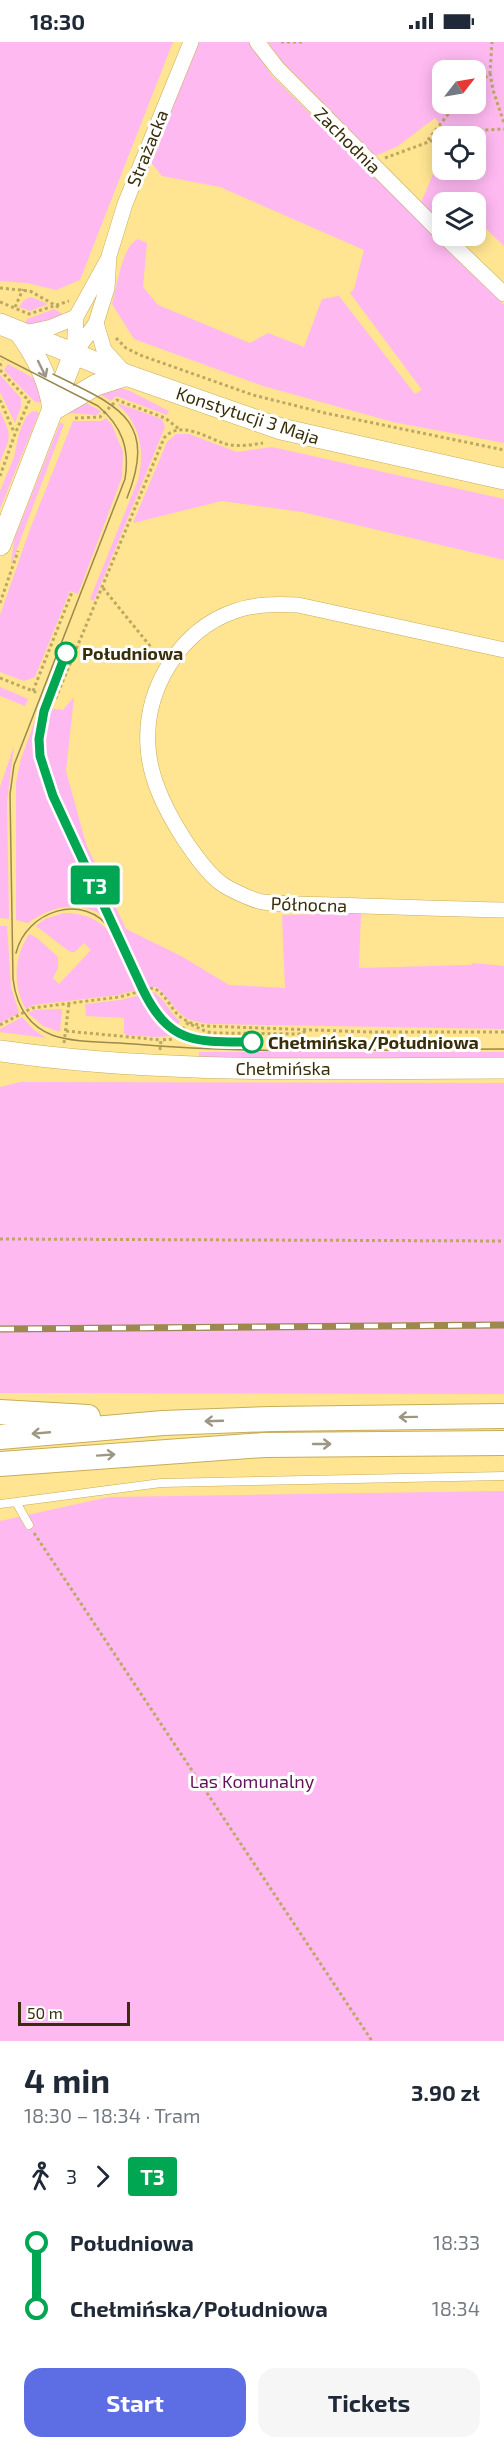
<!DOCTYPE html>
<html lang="en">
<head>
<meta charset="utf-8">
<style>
  :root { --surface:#fff; --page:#f6f6f7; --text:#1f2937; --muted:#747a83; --accent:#5d6ee5 }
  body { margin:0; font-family:"Exo 2",sans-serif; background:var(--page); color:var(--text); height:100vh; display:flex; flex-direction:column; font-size:22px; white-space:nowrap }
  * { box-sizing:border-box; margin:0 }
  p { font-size:20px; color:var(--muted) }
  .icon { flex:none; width:33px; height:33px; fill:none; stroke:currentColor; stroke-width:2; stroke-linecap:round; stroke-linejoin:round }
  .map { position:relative; height:1999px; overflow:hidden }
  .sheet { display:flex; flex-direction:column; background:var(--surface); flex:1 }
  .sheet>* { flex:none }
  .badge { padding:0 12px; border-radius:4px; font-size:21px; line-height:39px }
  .needle { width:39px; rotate:59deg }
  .controls { position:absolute; left:432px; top:18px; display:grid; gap:12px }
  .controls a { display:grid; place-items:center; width:54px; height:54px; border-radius:12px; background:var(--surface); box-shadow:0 3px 15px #0003; font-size:30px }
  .scale { position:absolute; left:18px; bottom:15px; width:112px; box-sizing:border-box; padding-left:6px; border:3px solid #382e09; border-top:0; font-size:16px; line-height:21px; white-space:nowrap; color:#382e09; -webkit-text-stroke:4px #fff; paint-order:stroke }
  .map>.badge { position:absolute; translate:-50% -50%; box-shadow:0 0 0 3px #fff }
  .legs { display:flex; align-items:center; gap:9px; height:66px; padding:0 24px; font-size:20px }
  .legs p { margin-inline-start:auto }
  .headline { display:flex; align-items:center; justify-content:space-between; height:102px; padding:0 24px }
  h1 { font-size:33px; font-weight:700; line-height:45px }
  .primary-button { display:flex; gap:12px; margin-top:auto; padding:12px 24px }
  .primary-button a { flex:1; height:69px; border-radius:18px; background:var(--accent); color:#fff; font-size:24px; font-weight:700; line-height:69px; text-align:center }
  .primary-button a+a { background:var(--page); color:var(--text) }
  ul { padding:0 24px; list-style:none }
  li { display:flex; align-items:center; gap:21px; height:66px; font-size:22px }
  li i { display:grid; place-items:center; width:9px; height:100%; margin:0 8px; background:currentColor }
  li i::after { content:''; width:15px; height:15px; margin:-8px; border:4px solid; border-radius:50%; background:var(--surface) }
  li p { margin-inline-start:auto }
  li:first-child i { background:linear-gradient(#0000 50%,currentColor 0) }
  li:last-child i { background:linear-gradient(currentColor 50%,#0000 0) }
  .status { display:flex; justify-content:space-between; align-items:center; height:42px; padding:0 30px; background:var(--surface); direction:ltr }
  .status svg { height:16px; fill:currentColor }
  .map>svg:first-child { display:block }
  .green { fill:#feb9f1; fill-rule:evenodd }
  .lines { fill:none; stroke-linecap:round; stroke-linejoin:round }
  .lane-casing { stroke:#c6ad59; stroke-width:9 }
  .street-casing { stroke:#c6ad59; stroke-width:16 }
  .secondary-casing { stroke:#c6ad59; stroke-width:22 }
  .primary-casing { stroke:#c6ad59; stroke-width:26 }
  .path { stroke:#bca763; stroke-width:3; stroke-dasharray:3 3; stroke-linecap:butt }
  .lane { stroke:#fff; stroke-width:8 }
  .street { stroke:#fff; stroke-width:15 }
  .secondary { stroke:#fff; stroke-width:21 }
  .primary { stroke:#fff; stroke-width:24 }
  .tram { stroke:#9b894d; stroke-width:1.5 }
  .rail-casing { stroke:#9b894d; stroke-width:7 }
  .rail { stroke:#fff; stroke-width:4.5; stroke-dasharray:14; stroke-linecap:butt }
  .oneway { stroke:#9c9684 }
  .line-1-casing { stroke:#fff; stroke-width:14 }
  .line-1 { stroke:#00a651; stroke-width:9 }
  .stop-1-dot { fill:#fff; stroke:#00a651; stroke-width:3 }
  .labels { text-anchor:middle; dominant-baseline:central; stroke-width:6; stroke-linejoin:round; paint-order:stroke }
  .street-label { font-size:18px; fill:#382e09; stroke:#fff }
  .stop-label { font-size:18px; font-weight:bold; fill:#382e09; stroke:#fff; text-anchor:start }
  .park-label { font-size:18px; fill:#621259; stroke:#fff }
</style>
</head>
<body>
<div class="status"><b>18:30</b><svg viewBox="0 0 49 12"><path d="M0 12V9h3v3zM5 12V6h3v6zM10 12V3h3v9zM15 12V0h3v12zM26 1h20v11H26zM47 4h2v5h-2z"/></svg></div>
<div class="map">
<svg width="504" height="1999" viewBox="0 0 504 1999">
  <rect width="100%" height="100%" fill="#ffe591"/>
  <!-- green -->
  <path class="green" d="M0,0H173L80,238L56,248L27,241L0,239Z
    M197,0H251L271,33L504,263V401L393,380L263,344L134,297L112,262C116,247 123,202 138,197L147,201L143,245L158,263L250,301L268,291L304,305L322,257L339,254L415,352L422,348L350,251L354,247L364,208L220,145L162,134L149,118Z
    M268,0H504V204L476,177V160H442V181L421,161L442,110V128H476V94H448L435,76L398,104L373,115L284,25ZM442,28H476V62H442Z
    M31,255L48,262L30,269L19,265L24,258Z
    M54,267L66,274L37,285L25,281L27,277Z
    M8,322L37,338L42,355L41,361L34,359L4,328Z
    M0,333L21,356V364L15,381L0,350Z
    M118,345L130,349L169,369L167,373L116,354L111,359L95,349Z
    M78,357L101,369L97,373L66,371Z
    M120,362L162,377L165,385L94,559L90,557L138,438C145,411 141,382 118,363Z
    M0,369C12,395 11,394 0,420Z
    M36,369L39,371L0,467V449L14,415L19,391L26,375L31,370Z
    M106,376L112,383L123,410L122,435L78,552L70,549L35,635L24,639L0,630V573L30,487L73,379H101Z
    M60,381L64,382L11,523L14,498Z
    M176,392H189L237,410L272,405L504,457V518L302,470L222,459L133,481L167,400Z
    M0,645L28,657L25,664L0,654Z
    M74,655L66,729L86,802L126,887L181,914L229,943L285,946L282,873L361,871L359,926L471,923L472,921L504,924V987L212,982C177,979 181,970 159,947L156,945H146L109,870L46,727C41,706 44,686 48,666L63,668Z
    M40,664L37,705L44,743L107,877C83,857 52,863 28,881L16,878V740L21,717Z
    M14,704L7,760L9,877L0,876V745Z
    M64,871C113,871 122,910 139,947L118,953L33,963L26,967C12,942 14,916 29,892L37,896L58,915V926L53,936L59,942L91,908L84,901L75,910H70L36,884L45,877Z
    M0,884H7L11,945L19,971L0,981Z
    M153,950C164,955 170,971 180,979L176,987L162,974L149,951Z
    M141,953L159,983L173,992L172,994L156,995L126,993L124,991V976L86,974L85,962L120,958Z
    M62,967L60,990L43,984L28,971L34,968Z
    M22,975L34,988L46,996L0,990V987Z
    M199,1010H504V1016H199Z
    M20,1040L504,1041V1352L0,1351V1045Z
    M504,1449V1999H0V1479L109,1455Z"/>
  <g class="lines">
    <defs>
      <path id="lane" d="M16,1460L161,1441L504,1434
        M0,1462L16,1460L29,1483"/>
      <path id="street" d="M257,0L278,27L442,192
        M444,194L504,252
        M96,281L104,308L123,329
        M25,291L52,285L76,275
        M74,312L96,281L107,246L109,214L125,162L191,0
        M74,312L76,275L108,217
        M504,608L298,563C276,562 255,562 235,569C180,588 144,647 148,705C150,738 166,769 184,797C194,812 207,831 222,842C229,847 254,859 263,860C287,863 312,862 336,863C392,865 448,867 504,868"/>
      <path id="secondary" d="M0,282L129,334L281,387L504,437
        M20,291C37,314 49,338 53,367
        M53,368L96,343L127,333
        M0,503L74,312
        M0,1009C167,1033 336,1026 504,1026"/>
      <path id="primary" d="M0,1370L88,1375
        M0,1395L163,1381L271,1377L504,1374
        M0,1422L264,1403L504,1401"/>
    </defs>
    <!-- lane casing -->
    <use href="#lane" class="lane-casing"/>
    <!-- street casing -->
    <use href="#street" class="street-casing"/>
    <!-- secondary casing -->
    <use href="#secondary" class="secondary-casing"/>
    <!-- primary casing -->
    <use href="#primary" class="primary-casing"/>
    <!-- path -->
    <path class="path" d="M281,0H305
      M490,31L493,48L504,81
      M476,44L490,31L492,0
      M444,94L465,89L504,87
      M428,98L456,62
      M385,116L442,95
      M0,246L30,249L60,266
      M0,260L29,272L69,259
      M15,265L23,247
      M116,296L126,306L140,313L253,353L325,371L504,408
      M0,324L2,318
      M0,328L29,359L15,392L0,434
      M0,358L14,390
      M75,376L100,375L117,358L165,376L179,387
      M103,546L159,615
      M0,561L18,509
      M0,636L38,651
      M33,649L72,550
      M51,656L55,658L164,396C181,377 206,396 226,402C238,405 251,403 263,401
      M0,983L32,966L119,955L153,946C168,952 171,972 187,979C192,982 199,983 205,984L369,990H504
      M66,989L161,998
      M64,1001L69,961
      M160,1008L161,998L174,997L188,981L207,990L215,991L302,992L306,988
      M0,1197L504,1199
      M34,1491L372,1999"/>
    <!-- lane -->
    <use href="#lane" class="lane"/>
    <!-- street -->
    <use href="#street" class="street"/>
    <!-- secondary -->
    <use href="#secondary" class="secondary"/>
    <!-- primary -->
    <use href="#primary" class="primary"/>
    <!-- tram -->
    <path class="tram" d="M0,314L98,364C122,384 130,407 125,437L14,723L10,752L13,937C16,962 27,983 52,993C72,1001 112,1000 134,1002C257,1013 381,1007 504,1007
      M53,332C115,363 159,376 127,456
      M49,654C39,681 38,706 45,734L151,964L160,977L178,991L189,997L211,1000
      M16,911C26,869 84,849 111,888"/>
    <defs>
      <path id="rail" d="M0,1287L504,1283"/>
    </defs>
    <!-- rail casing -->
    <use href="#rail" class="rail-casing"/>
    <!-- rail -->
    <use href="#rail" class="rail"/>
  </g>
  <!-- one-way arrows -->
  <defs><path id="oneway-shaft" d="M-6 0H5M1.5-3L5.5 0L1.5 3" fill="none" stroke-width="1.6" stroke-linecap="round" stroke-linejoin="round" transform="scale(1.5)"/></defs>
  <g class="oneway">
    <use href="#oneway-shaft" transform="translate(42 327) rotate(64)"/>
    <use href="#oneway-shaft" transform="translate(408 1375) rotate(179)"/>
    <use href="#oneway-shaft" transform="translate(214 1379) rotate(178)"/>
    <use href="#oneway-shaft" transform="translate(41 1391) rotate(175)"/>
    <use href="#oneway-shaft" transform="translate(322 1402)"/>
    <use href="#oneway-shaft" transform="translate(106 1413) rotate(-4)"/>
  </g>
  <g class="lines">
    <defs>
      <path id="line-1" d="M66,611L44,669L39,697L40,714L53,754L143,948C170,1003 197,1000 252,1000"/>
    </defs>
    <!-- line-1 casing -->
    <use href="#line-1" class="line-1-casing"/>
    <!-- line-1 -->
    <use href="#line-1" class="line-1"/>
  </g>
  <!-- markers -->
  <g class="stop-1-dot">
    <circle cx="66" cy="611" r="10"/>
    <circle cx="252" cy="1000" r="10"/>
  </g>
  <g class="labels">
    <!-- street labels -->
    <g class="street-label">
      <text transform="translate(348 98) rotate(45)">Zachodnia</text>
      <text transform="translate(147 106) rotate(-68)">Strażacka</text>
      <text transform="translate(248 373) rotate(18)">Konstytucji 3 Maja</text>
      <text transform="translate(309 862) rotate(2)">Północna</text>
      <text x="283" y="1026">Chełmińska</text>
    </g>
    <!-- stop labels -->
    <g class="stop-label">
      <text x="82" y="611">Południowa</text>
      <text x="268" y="1000">Chełmińska/Południowa</text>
    </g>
    <!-- park labels -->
    <g class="park-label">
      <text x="252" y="1739">Las Komunalny</text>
    </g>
  </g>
</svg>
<div class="controls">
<a><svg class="needle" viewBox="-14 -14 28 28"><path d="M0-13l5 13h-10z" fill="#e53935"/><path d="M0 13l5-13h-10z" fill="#747a83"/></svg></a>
<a><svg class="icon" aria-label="locate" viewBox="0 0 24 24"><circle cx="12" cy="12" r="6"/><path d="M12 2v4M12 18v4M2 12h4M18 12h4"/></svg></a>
<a><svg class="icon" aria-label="layers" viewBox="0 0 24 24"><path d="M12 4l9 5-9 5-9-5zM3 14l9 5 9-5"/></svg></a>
</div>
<div class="scale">50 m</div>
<b class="badge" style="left:95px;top:843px;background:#00a651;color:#fff">T3</b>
</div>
<section class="sheet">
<div class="headline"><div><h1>4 min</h1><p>18:30 – 18:34 · Tram</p></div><b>3.90 zł</b></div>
<div class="legs"><svg class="icon" aria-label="walk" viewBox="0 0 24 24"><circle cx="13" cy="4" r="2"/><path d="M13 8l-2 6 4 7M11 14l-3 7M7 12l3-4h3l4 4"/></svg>3<svg class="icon" aria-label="forward" viewBox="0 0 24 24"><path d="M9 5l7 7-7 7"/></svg><b class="badge" style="background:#00a651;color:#fff">T3</b></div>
<ul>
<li><i style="color:#00a651"></i><b>Południowa</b><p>18:33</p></li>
<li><i style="color:#00a651"></i><b>Chełmińska/Południowa</b><p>18:34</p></li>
</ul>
<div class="primary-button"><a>Start</a><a>Tickets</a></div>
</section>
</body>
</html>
